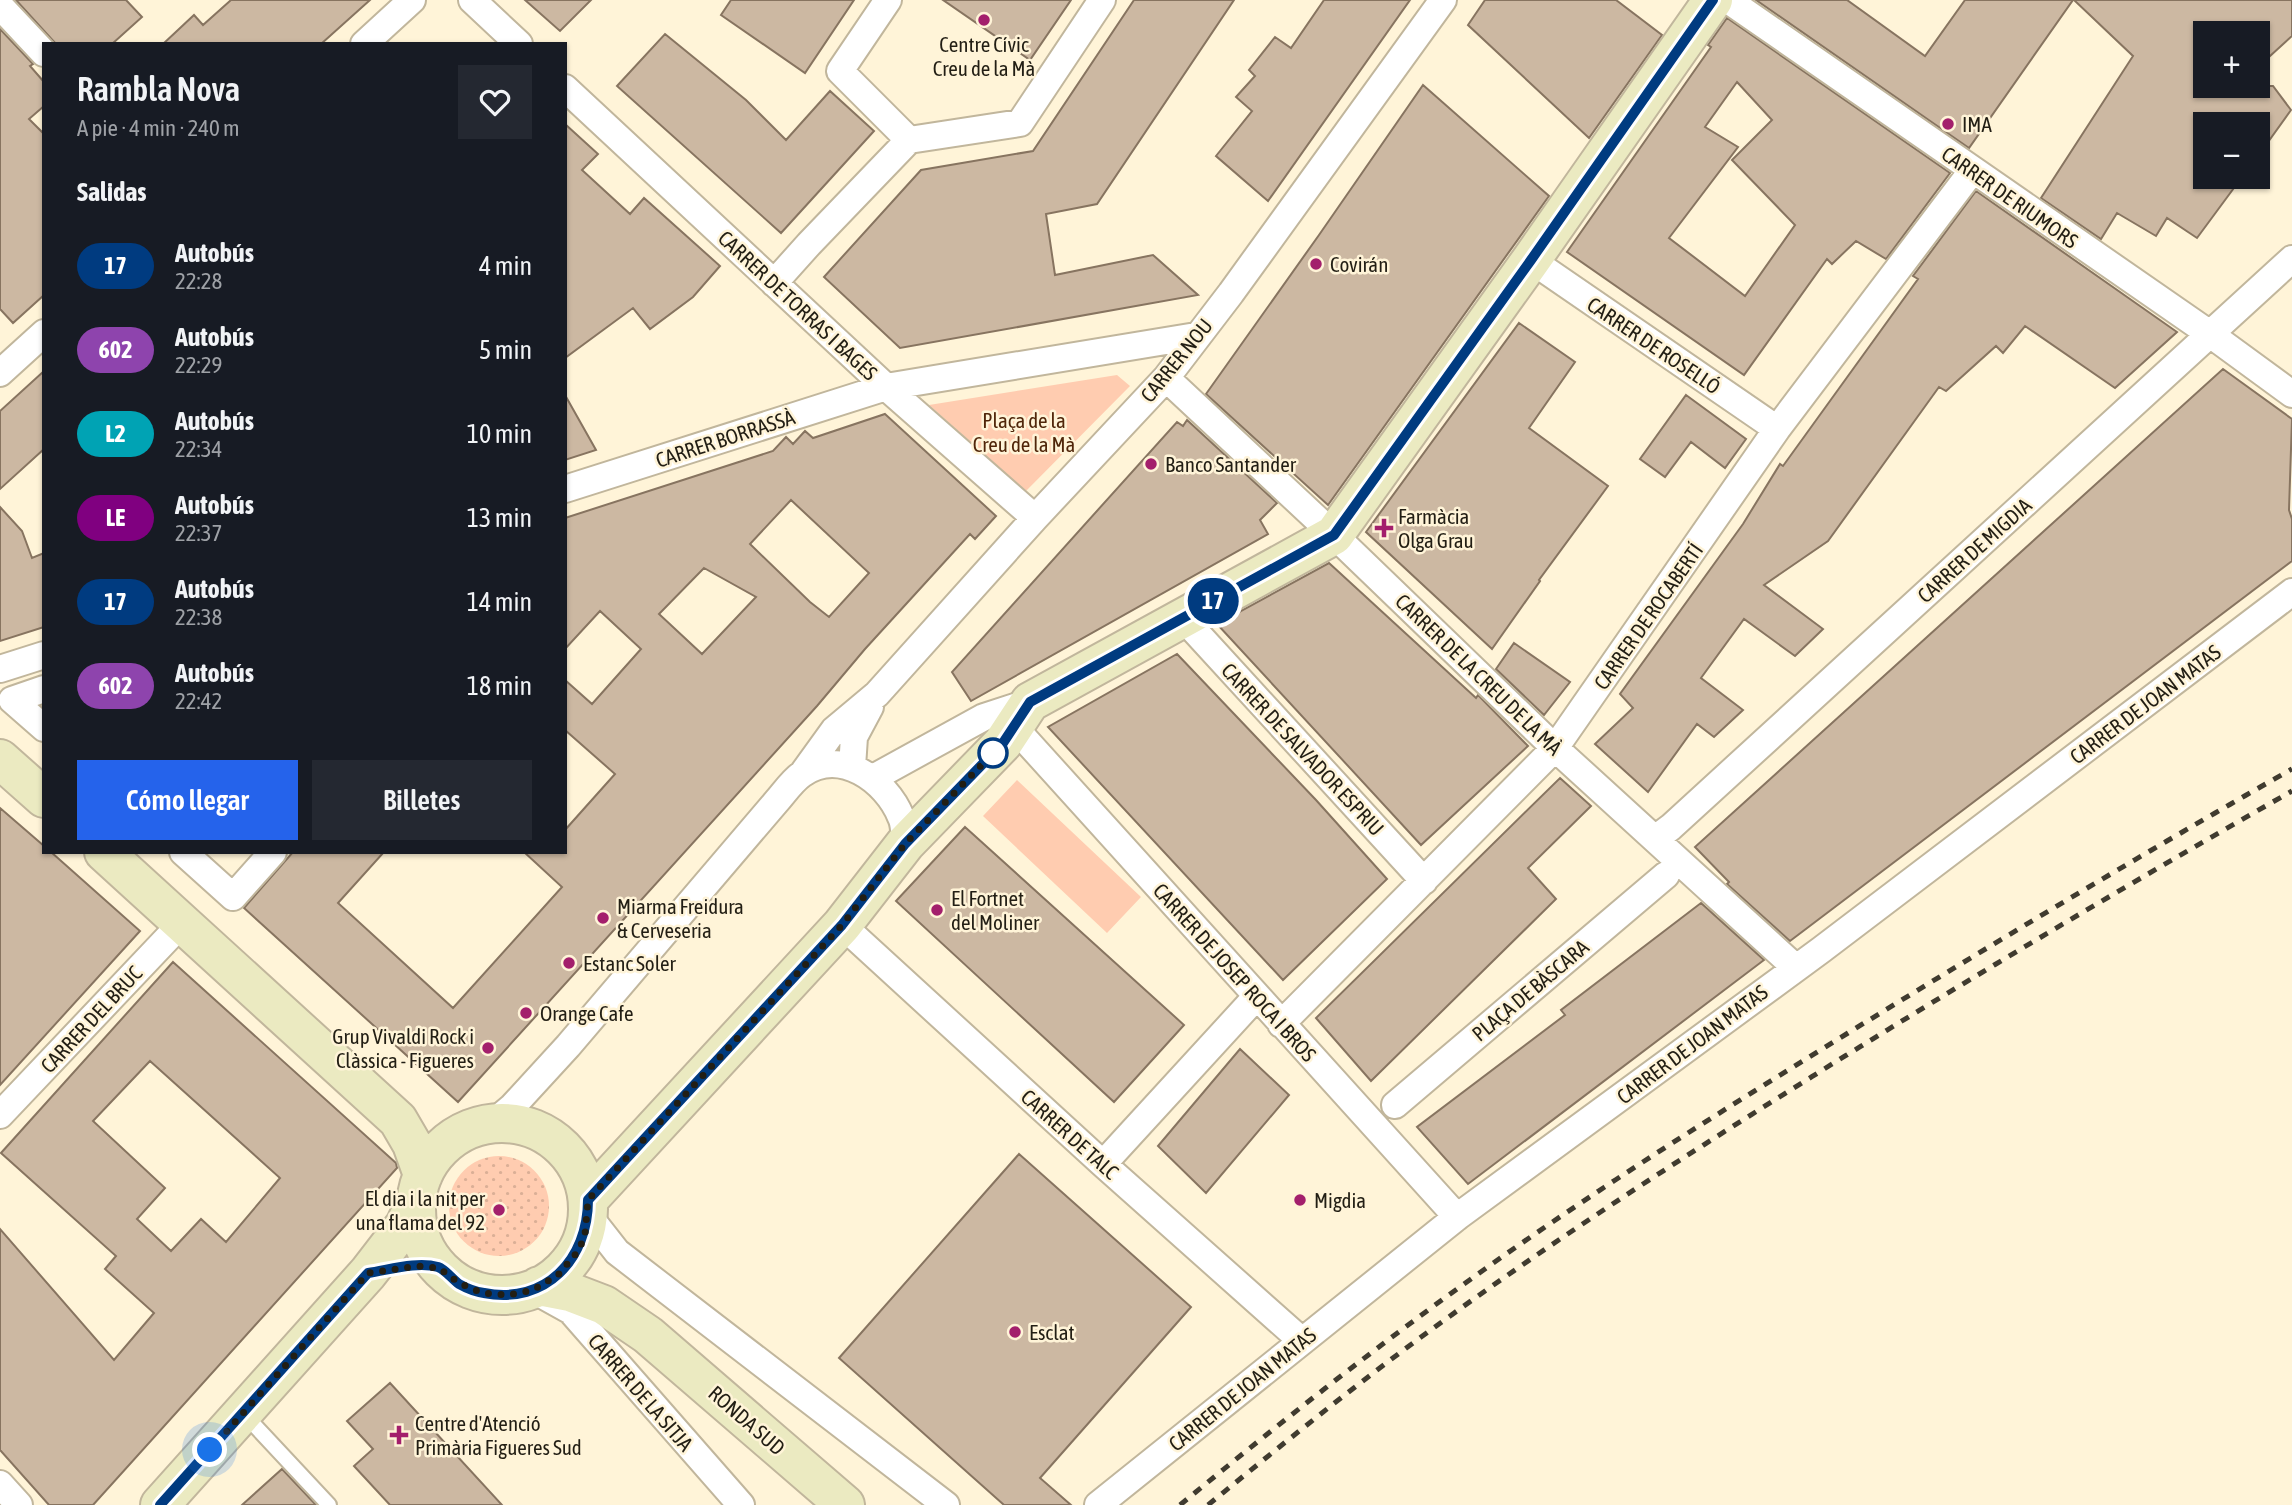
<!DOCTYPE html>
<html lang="es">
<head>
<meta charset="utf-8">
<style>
  :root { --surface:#171b24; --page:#242831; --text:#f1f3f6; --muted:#9ea1a6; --accent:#2563eb }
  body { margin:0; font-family:"Asap Condensed",sans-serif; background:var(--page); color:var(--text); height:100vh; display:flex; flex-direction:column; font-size:26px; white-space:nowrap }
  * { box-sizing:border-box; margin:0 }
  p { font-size:23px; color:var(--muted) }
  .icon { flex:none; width:38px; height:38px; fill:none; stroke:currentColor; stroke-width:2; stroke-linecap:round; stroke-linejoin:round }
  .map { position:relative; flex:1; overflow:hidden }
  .sheet { position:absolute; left:42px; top:42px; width:525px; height:812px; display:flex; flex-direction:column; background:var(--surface); border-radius:0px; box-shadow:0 2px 5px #0004 }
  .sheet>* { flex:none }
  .badge { padding:0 14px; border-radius:23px; font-size:24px; line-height:46px }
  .fabs { position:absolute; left:2193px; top:21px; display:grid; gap:14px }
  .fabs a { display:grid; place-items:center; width:77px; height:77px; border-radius:0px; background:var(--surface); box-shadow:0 2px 5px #0004; font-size:35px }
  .you { position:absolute; width:35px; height:35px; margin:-18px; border:5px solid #fff; border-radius:50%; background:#1a73e8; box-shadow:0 0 0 10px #1a73e833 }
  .map>.badge { position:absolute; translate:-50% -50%; box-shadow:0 0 0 4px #fff }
  h2 { padding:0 35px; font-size:26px; line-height:63px }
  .round { display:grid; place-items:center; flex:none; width:74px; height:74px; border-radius:0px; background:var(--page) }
  .summary { display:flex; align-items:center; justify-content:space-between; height:119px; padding:0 35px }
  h1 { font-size:33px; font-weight:600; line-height:52px }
  .button { display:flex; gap:14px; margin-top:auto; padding:14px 35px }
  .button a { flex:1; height:80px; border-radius:0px; background:var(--accent); color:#fff; font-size:28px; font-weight:600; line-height:80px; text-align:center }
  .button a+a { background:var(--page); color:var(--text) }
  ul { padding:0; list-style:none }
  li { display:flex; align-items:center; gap:21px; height:84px; padding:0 35px }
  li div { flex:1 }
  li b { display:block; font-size:26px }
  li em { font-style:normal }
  li .badge { min-width:77px; font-weight:700; text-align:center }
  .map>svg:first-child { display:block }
  .grass { fill:url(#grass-dots) }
  .park { fill:#ffccb0 }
  .building { fill:#ccb8a2; stroke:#877460; stroke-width:2; fill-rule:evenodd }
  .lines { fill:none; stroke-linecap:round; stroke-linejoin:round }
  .lane-casing { stroke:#c1b69c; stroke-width:18 }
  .street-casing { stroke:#c1b69c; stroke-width:30 }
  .secondary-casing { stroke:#c1b69c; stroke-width:42 }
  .lane { stroke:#fff; stroke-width:14 }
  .street { stroke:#fff; stroke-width:26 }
  .secondary { stroke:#ebeac1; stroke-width:38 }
  .rail { stroke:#403b2f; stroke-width:5; stroke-dasharray:9 9; stroke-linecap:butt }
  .line-casing { stroke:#fff; stroke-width:16 }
  .line { stroke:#003b80; stroke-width:10 }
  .walk { stroke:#221e14; stroke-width:7; stroke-dasharray:0 12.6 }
  .poi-dot { fill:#a31f6c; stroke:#fff4d8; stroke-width:2.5 }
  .stop-dot { fill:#fff; stroke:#003b80; stroke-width:3.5 }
  .labels { text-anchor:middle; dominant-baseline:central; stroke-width:5; stroke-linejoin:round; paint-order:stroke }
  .poi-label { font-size:21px; fill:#221e14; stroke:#fff4d8; text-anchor:start }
  .street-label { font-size:21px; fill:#221e14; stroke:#fff4d8 }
  .park-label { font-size:21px; fill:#50260a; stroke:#fff4d8 }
</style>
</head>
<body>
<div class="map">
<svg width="2292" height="1505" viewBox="0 0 2292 1505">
  <defs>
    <pattern id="grass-dots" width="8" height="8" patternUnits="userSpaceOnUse" patternTransform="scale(1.75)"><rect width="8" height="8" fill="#ffccb0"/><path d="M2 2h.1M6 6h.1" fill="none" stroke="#daaf96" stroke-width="1.8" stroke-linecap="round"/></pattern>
  </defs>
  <rect width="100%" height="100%" fill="#fff4d8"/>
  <!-- grass -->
  <path class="grass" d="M449 1206a50 50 0 1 1 100 0a50 50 0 1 1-100 0Z"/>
  <!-- park -->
  <path class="park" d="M1117,375L1130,386L1026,491L929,405Z
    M1017,780L1141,897L1107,933L983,816Z"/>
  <!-- building -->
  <path class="building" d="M16,0H126L142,17L112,44H56Z
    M231,0H370L321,44H163L194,15L203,25Z
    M525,0H591L560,31Z
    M731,0H854L805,73L721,15Z
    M943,0H1071L1030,60Z
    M1134,0H1234L1097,204L1046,214L1055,275L1153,255L1198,295L900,348L824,277L921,170L1033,151Z
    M1324,0H1410L1268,201L1216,156L1252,111L1236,97L1255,76L1249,70L1275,37L1291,48Z
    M1485,0H1616L1662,35L1589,138L1468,25Z
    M1756,0H1847L1925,56L1965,0H2073L1969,148Z
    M2074,0H2292V36L2258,67V33H2205V86H2273L2291,110L2258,156V124H2205V177H2242L2197,238L2167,218L2156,236L2117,213L2101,239L2041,198L2133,56Z
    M1727,18L1950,173L1886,259L1856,241L1832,264L1827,259L1744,375L1567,252L1711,47L1708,45ZM1737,82L1772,120L1732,160L1795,225L1745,296L1669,238L1738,147L1705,127Z
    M0,29L33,64L30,66L44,82V106L29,119L44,134V295L13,323L0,309Z
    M665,34L746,100L786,140L830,91L874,131L781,233L617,86Z
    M1423,85L1549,196L1328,505L1206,394L1319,235Z
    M565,124L598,154L582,170L630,214L644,198L720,266L693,297L650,329L633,308L565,358Z
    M1976,191L2177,332L2115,388L2025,326L2003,353L1996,346L1946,391L1939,387L1828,541L1764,585L1823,629L1795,656L1744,619L1701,678L1743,710L1714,737L1697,724L1648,792L1595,744L1633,708L1620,694L1743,524L1780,464L1783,466L1918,279L1913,276Z
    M1519,323L1575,362L1529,428L1608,486L1539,580L1540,581L1492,649L1366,532Z
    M2223,369L2292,419L2289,510L2292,519V561L1790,941L1727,884L1729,882L1695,847Z
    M44,371V449L0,489V411Z
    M565,395L596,450L565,460Z
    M1686,395L1746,439L1725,468L1691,442L1665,477L1640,459Z
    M885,414L996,516L975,539L970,534L865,649L817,706L458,1102L244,908L293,852H384L338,903L453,1008L562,887L524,852H565V830L615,774L565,730V680L592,704L641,649L600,611L565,649V518L773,451L786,437L793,444L805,431L813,438ZM791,500L869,573L829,617L810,602L750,544ZM704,568L756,597L702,654L659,614Z
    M1187,420L1277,503L1260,520L1268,534L971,701L952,672L1177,422L1183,426Z
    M0,507L22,531L32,558L44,553V627L0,641Z
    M1329,563L1476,698L1478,695L1528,746L1421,845L1217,624Z
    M1514,643L1570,682L1544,715L1496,669Z
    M1177,654L1316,800L1387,879L1283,980L1048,727Z
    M1560,778L1591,806L1528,868L1556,899L1371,1081L1316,1018Z
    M0,808L44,846V852H51L140,931L0,1085Z
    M965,827L1184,1025L1114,1102L896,901Z
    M1701,903L1764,960L1468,1184L1417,1127L1565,1015L1561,1010Z
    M173,962L396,1163L397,1168L93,1505H49L0,1450V1229L114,1360L154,1313L105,1269L116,1256L1,1153ZM150,1061L280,1178L226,1242L201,1219L171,1251L137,1219L165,1188L93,1121Z
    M1240,1049L1289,1095L1206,1193L1158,1146Z
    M1019,1154L1191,1307L1040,1478L1071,1505H1004L839,1358Z
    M390,1383L502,1505H390L354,1466L373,1449L347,1421Z
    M282,1469L316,1505H242Z"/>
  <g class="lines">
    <defs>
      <path id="lane" d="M244,1414L329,1505"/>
      <path id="street" d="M472,0L519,44
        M888,0L840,71L909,140
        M1728,0L2210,334L2292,394
        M0,6L44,53
        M364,44L412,0
        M565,88L886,387L1035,518
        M909,140L1020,123L1102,0
        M1531,260L1777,429
        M774,283L809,244L909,140
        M0,373L44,333
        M1166,378L1334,535L1555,748L1795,967
        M565,489L886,387L1196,336
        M1183,618L1424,881
        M0,669L44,655
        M44,689L12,700L44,728
        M1013,726L1457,1217
        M852,767L854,737L870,707
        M803,773L834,730L877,694L1035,518L1166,378L1231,293L1443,0
        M873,778L984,717L1030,702
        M1655,839L1671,827L2292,259
        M183,852L233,897L273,852
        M842,925L1103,1164L1302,1341
        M1281,1024L1555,748L1777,429L1972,171
        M1395,1105L1666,875
        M0,1115L182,923
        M493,1123L512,1107L568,1046L776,802C784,793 792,781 802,774C840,747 886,780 901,817C905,825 904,835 905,844
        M1103,1164L1257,996
        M588,1215L617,1252L946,1505
        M544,1296L571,1311L741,1505
        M0,1484L19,1505
        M1098,1505L1457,1217L1821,950L2292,592"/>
      <path id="secondary" d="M0,759L44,798
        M104,852L398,1120L412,1144L423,1175
        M416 1209a86 86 0 1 1 172 0a86 86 0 1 1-172 0Z
        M588,1200L842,925L905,844L1003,743L1030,702L1334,535L1531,260L1713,0
        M539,1286L570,1292L604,1305L648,1335L845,1505
        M160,1505L368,1273L405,1225L417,1199"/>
    </defs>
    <!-- lane casing -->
    <use href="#lane" class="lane-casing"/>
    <!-- street casing -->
    <use href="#street" class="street-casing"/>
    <!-- secondary casing -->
    <use href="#secondary" class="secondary-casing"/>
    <!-- lane -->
    <use href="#lane" class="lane"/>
    <!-- street -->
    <use href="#street" class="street"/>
    <!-- secondary -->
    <use href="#secondary" class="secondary"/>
    <!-- rail -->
    <path class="rail" d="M1180,1505C1294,1411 1410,1320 1532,1236C1635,1165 1741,1099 1848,1033C1994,943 2142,854 2292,769
      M1208,1505C1284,1443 1360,1381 1439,1324C1568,1230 1702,1145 1837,1061C1987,968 2139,878 2292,791"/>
  </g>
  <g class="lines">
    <defs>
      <path id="line" d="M160,1505L368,1273C389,1270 417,1261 438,1267C446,1270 452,1279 459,1284C466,1288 477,1292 484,1293C546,1305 588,1259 588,1200L842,925L905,844L1003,743L1030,702L1334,535L1531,260L1713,0"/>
    </defs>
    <!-- line casing -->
    <use href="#line" class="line-casing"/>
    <!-- line -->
    <use href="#line" class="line"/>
    <!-- walk -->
    <path class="walk" d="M210,1450L368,1273L418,1266L439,1268L459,1283L482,1293L508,1295L533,1290L558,1275L579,1250L585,1234L588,1200L842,925L905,844L993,753"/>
  </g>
  <!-- markers -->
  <g class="poi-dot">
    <circle cx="984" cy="20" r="7"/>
    <circle cx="1948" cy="124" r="7"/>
    <circle cx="1316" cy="264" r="7"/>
    <circle cx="1151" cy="464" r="7"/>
    <path d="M1380.5 517.5h7v7h7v7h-7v7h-7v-7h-7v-7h7z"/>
    <circle cx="937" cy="910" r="7"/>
    <circle cx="603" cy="918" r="7"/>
    <circle cx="569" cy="963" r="7"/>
    <circle cx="526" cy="1013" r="7"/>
    <circle cx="488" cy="1048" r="7"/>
    <circle cx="1300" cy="1200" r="7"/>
    <circle cx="499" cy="1210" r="7"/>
    <circle cx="1015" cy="1332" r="7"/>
    <path d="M395.5 1424.5h7v7h7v7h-7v7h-7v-7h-7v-7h7z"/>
  </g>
  <circle class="stop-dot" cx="993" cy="753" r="14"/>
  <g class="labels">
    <!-- poi labels -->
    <g class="poi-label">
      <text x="984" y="44" text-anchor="middle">Centre Cívic<tspan x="984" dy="24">Creu de la Mà</tspan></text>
      <text x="1962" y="124">IMA</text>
      <text x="1330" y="264">Covirán</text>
      <text x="1165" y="464">Banco Santander</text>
      <text x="1398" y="516">Farmàcia<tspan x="1398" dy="24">Olga Grau</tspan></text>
      <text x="951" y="898">El Fortnet<tspan x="951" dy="24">del Moliner</tspan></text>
      <text x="617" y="906">Miarma Freidura<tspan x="617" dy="24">&amp; Cerveseria</tspan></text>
      <text x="583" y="963">Estanc Soler</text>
      <text x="540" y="1013">Orange Cafe</text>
      <text x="474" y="1036" text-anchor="end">Grup Vivaldi Rock i<tspan x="474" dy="24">Clàssica - Figueres</tspan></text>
      <text x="485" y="1198" text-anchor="end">El dia i la nit per<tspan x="485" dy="24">una flama del 92</tspan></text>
      <text x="1314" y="1200">Migdia</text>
      <text x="1029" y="1332">Esclat</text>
      <text x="415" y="1423">Centre d'Atenció<tspan x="415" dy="24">Primària Figueres Sud</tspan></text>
    </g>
    <!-- street labels -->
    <g class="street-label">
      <text transform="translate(2010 197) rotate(35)">CARRER DE RIUMORS</text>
      <text transform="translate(798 305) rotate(43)">CARRER DE TORRAS I BAGES</text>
      <text transform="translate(1654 345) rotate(34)">CARRER DE ROSELLÓ</text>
      <text transform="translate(1176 360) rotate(-51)">CARRER NOU</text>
      <text transform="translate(725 438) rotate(-18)">CARRER BORRASSÀ</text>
      <text transform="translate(1974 550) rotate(-42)">CARRER DE MIGDIA</text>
      <text transform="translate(1648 616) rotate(-55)">CARRER DE ROCABERTÍ</text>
      <text transform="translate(1479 674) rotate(44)">CARRER DE LA CREU DE LA MÀ</text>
      <text transform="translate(2145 704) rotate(-37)">CARRER DE JOAN MATAS</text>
      <text transform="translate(1303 749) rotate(47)">CARRER DE SALVADOR ESPRIU</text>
      <text transform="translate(1235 972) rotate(48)">CARRER DE JOSEP ROCA I BROS</text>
      <text transform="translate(1530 990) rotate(-40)">PLAÇA DE BÀSCARA</text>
      <text transform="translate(91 1019) rotate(-47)">CARRER DEL BRUC</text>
      <text transform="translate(1692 1044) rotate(-37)">CARRER DE JOAN MATAS</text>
      <text transform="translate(1070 1134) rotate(42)">CARRER DE TALC</text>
      <text transform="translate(1242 1389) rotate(-39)">CARRER DE JOAN MATAS</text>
      <text transform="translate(641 1392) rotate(49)">CARRER DE LA SITJA</text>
      <text transform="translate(747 1420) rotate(41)">RONDA SUD</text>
    </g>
    <!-- park labels -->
    <g class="park-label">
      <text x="1024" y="420">Plaça de la<tspan x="1024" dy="24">Creu de la Mà</tspan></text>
    </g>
  </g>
</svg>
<div class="fabs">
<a>+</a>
<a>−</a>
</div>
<div class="you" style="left:210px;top:1450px"></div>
<b class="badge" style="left:1213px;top:601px;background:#003b80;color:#fff">17</b>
<section class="sheet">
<div class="summary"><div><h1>Rambla Nova</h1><p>A pie · 4 min · 240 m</p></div><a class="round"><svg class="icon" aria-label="heart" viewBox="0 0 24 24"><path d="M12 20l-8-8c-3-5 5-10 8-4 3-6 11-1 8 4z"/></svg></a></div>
<h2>Salidas</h2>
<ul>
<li><span class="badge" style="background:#003b80;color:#fff">17</span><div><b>Autobús</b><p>22:28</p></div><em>4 min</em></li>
<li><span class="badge" style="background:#8e44ad;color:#fff">602</span><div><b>Autobús</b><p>22:29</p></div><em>5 min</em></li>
<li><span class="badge" style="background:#00a3b4;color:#fff">L2</span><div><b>Autobús</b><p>22:34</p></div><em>10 min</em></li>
<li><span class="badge" style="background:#800080;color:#fff">LE</span><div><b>Autobús</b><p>22:37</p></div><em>13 min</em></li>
<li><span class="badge" style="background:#003b80;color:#fff">17</span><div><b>Autobús</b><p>22:38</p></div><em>14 min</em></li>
<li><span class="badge" style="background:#8e44ad;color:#fff">602</span><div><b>Autobús</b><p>22:42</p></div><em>18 min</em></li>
</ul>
<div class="button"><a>Cómo llegar</a><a>Billetes</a></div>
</section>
</div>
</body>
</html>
